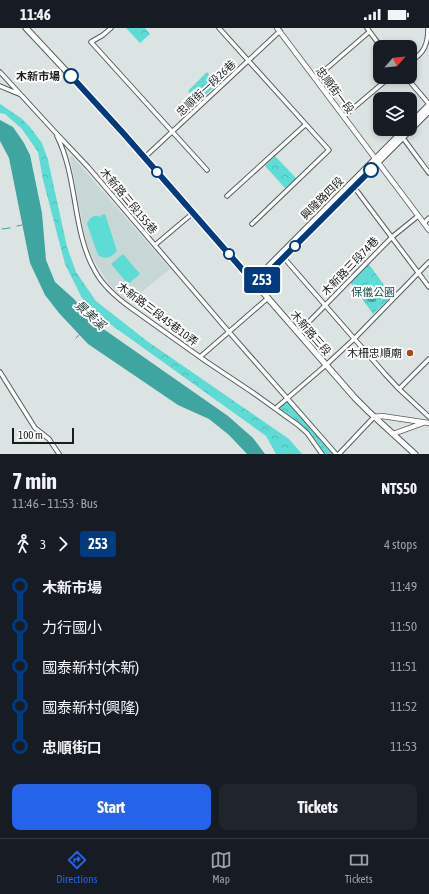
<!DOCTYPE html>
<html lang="en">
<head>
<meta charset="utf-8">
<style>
  :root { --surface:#171b24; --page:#20242c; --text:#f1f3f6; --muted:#9ea1a6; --line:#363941; --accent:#2563eb }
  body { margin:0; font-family:"Asap Condensed","Noto Sans TC",sans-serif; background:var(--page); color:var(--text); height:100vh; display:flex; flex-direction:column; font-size:15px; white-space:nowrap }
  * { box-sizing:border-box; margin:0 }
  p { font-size:13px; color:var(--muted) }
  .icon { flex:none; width:22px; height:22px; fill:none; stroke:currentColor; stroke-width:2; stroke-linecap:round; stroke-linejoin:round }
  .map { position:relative; height:426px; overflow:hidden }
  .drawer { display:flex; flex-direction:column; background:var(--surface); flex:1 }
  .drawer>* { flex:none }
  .badge { padding:0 8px; border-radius:3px; font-size:14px; line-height:26px }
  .needle { width:26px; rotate:63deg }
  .tools { position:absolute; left:373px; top:12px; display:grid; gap:8px }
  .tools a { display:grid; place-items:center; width:44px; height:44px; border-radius:8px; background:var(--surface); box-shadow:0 2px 6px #0003; font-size:20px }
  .scale { position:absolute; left:12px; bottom:10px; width:62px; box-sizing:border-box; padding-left:4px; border:2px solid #1a1d1d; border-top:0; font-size:11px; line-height:14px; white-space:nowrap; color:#1a1d1d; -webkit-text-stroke:3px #fff; paint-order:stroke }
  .map>.badge { position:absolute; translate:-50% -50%; box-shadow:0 0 0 2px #fff }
  .legs { display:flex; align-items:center; gap:6px; height:44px; padding:0 12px; font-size:13px }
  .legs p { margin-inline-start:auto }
  .overview { display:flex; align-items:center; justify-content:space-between; height:68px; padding:0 12px }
  h1 { font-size:22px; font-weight:700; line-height:30px }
  .action { display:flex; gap:8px; margin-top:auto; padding:8px 12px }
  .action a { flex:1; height:46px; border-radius:8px; background:var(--accent); color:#fff; font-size:16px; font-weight:700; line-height:46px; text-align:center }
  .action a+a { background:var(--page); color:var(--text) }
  ul { padding:0 12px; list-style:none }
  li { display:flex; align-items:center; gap:14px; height:40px; font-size:15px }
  li i { display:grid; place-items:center; width:6px; height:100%; margin:0 5px; background:currentColor }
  li i::after { content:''; width:10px; height:10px; margin:-5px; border:3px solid; border-radius:50%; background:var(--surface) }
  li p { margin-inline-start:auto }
  li:first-child i { background:linear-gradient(#0000 50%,currentColor 0) }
  li:last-child i { background:linear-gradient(currentColor 50%,#0000 0) }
  .status { display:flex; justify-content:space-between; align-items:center; height:28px; padding:0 20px; background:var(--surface); direction:ltr }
  .status svg { height:11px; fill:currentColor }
  .menu { display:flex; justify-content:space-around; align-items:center; height:56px; border-top:1px solid var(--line); background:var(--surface); font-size:11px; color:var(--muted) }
  .menu a { display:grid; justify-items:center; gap:2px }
  .menu .on { color:var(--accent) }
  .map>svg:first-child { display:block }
  .built { fill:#c6d7d6 }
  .park { fill:url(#park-crowns) }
  .pitch { fill:#5ddcd5 }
  .water { fill:#3fa5a0 }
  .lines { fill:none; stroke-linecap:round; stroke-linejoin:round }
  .stream { stroke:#3fa5a0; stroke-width:1 }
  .minor-casing { stroke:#565d5c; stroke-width:5.5 }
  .tertiary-casing { stroke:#565d5c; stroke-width:6 }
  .secondary-casing { stroke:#565d5c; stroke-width:7 }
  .minor { stroke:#fff; stroke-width:3.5 }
  .tertiary { stroke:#fff; stroke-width:4.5 }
  .secondary { stroke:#fff; stroke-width:5 }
  .line-1-casing { stroke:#fff; stroke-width:9 }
  .line-1 { stroke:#003b80; stroke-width:6 }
  .stop-1-dot { fill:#fff; stroke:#003b80; stroke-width:2 }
  .poi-dot { fill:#ad461e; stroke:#fff; stroke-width:1.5 }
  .labels { text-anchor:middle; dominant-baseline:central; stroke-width:4; stroke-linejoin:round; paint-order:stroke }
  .stop-label { font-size:11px; font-weight:bold; fill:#1a1d1d; stroke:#fff; text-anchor:end }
  .street-label { font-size:11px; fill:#1a1d1d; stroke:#fff }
  .park-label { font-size:11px; fill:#114d4a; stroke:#fff }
  .poi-label { font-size:11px; fill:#1a1d1d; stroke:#fff; text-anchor:end }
  .water-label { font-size:12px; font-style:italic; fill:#233a39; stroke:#fff }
</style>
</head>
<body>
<div class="status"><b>11:46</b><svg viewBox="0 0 49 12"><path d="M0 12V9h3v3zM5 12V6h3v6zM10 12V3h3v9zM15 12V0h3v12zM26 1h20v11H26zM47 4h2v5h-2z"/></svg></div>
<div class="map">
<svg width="429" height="426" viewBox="0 0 429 426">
  <defs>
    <pattern id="park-crowns" width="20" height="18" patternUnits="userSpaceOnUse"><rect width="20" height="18" fill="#5ddcd5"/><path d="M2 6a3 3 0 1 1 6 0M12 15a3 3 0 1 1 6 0" fill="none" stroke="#50bcb6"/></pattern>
  </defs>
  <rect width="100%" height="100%" fill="#dce4e3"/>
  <!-- built -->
  <path class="built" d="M72,128L170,241L129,274L116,263L106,252L94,232L90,224L85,209L70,129Z"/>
  <!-- park -->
  <path class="park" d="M126,0H145L150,6L140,15Z
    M207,44L217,56L198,74L188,63Z
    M0,76L21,90L30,99L42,115L48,132L67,219L76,244L96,273L147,313L289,411L302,426H276L266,408L96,286L82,270L65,236L43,152L38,124L22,101L5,86L0,85Z
    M275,128L296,150L285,160L265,138Z
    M368,235L392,268L373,286L350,254Z
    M287,373L332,426H325C312,404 300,394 279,380Z"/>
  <!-- pitch -->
  <path class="pitch" d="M105,186L117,223C116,224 114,226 113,227C108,231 102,230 98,227L87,196C90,189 94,186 101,189V187Z
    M123,226L140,246L128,256L111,236Z"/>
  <!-- water -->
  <path class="water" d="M0,92L13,99L24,115L30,127L42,185L46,232L55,254L74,271L92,293L228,388L253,410L265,426H247L229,407L209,391L178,377L88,316L59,285L45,267L30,235L9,130L0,113Z
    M368,264L376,266V273C372,275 369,275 366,271L368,268Z"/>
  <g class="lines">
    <!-- stream -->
    <path class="stream" d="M17,198L22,197
      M2,201L10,200
      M76,310L80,306"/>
    <defs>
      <path id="minor" d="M111,0L103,7L91,14L207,142
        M219,0L329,122L252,196
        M367,0L381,19
        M410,34C424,25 428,17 428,0
        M0,44L55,104L88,139L229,304L336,426
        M314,49L318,48L369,4
        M406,49L429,76
        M0,58L19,66
        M344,88L390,49
        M57,108C78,150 72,203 95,243C103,258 117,270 131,280L207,334L252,364L298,397L307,405L322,426
        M402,110H403L429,145
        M145,129L280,3
        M354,159L429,259
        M227,168L305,97
        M424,195L429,190
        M155,217L193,185
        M284,230L385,346L399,361L429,389
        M298,305L392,209L418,188
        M200,329L268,270
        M0,344L35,400L49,411L59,426
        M399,361L429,331
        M276,380L326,337L354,311L429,234
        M339,426L374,389"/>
      <path id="tertiary" d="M277,0L429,202
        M374,389L382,388L429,395
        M393,406L423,395"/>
      <path id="secondary" d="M26,0L125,106L355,370L368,383L415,426
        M410,96L429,77
        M253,254L405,101
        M256,257L429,83"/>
    </defs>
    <!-- minor casing -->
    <use href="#minor" class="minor-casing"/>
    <!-- tertiary casing -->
    <use href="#tertiary" class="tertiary-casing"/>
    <!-- secondary casing -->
    <use href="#secondary" class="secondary-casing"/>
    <!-- minor -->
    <use href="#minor" class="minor"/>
    <!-- tertiary -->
    <use href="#tertiary" class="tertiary"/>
    <!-- secondary -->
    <use href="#secondary" class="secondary"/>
  </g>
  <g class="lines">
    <defs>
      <path id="line-1" d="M71,48L124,106L256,257L371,142"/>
    </defs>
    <!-- line-1 casing -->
    <use href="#line-1" class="line-1-casing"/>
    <!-- line-1 -->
    <use href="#line-1" class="line-1"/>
  </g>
  <!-- markers -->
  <g class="stop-1-dot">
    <circle cx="71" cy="48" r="7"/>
    <circle cx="371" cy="142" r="7"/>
    <circle cx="157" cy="144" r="5"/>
    <circle cx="295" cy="218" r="5"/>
    <circle cx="229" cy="226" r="5"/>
  </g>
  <circle class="poi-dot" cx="410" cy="325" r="4"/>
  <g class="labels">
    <!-- stop labels -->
    <g class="stop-label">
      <text x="60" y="48">木新市場</text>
    </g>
    <!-- street labels -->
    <g class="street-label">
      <text transform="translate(206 60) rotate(-43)">忠順街一段26巷</text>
      <text transform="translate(335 62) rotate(53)">忠順街一段</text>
      <text transform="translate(322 170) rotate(-45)">興隆路四段</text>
      <text transform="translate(129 173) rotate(50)">木新路三段155巷</text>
      <text transform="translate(350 238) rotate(-46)">木新路三段74巷</text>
      <text transform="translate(158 286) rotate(37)">木新路三段45巷10弄</text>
      <text transform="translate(311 305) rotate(49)">木新路三段</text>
    </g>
    <!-- park labels -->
    <g class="park-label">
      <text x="373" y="264">保儀公園</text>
    </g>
    <!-- poi labels -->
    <g class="poi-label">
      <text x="402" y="325">木柵忠順廟</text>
    </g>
    <!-- water labels -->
    <g class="water-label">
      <text transform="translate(90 287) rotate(43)">景美溪</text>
    </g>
  </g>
</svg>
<div class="tools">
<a><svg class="needle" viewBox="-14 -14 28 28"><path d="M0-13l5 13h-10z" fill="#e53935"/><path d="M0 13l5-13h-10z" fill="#9ea1a6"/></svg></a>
<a><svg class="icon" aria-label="layers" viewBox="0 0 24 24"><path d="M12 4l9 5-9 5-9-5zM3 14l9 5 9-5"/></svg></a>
</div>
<div class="scale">100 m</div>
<b class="badge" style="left:262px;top:252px;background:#003b80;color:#fff">253</b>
</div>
<section class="drawer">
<div class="overview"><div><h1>7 min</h1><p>11:46 – 11:53 · Bus</p></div><b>NT$50</b></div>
<div class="legs"><svg class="icon" aria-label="walk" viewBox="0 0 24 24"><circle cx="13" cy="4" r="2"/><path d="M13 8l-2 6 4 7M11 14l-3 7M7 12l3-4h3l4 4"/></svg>3<svg class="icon" aria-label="forward" viewBox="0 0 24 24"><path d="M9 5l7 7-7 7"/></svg><b class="badge" style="background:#003b80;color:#fff">253</b><p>4 stops</p></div>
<ul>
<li><i style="color:#003b80"></i><b>木新市場</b><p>11:49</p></li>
<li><i style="color:#003b80"></i><span>力行國小</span><p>11:50</p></li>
<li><i style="color:#003b80"></i><span>國泰新村(木新)</span><p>11:51</p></li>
<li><i style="color:#003b80"></i><span>國泰新村(興隆)</span><p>11:52</p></li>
<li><i style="color:#003b80"></i><b>忠順街口</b><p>11:53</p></li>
</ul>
<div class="action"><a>Start</a><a>Tickets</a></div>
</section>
<nav class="menu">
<a class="on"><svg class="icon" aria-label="directions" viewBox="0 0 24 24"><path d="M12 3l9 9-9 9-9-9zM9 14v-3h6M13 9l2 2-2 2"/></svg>Directions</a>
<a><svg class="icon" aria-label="map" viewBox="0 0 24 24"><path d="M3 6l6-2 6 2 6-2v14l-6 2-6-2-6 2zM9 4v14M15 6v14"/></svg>Map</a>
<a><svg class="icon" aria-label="tickets" viewBox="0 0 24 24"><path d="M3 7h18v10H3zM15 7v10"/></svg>Tickets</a>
</nav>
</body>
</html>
